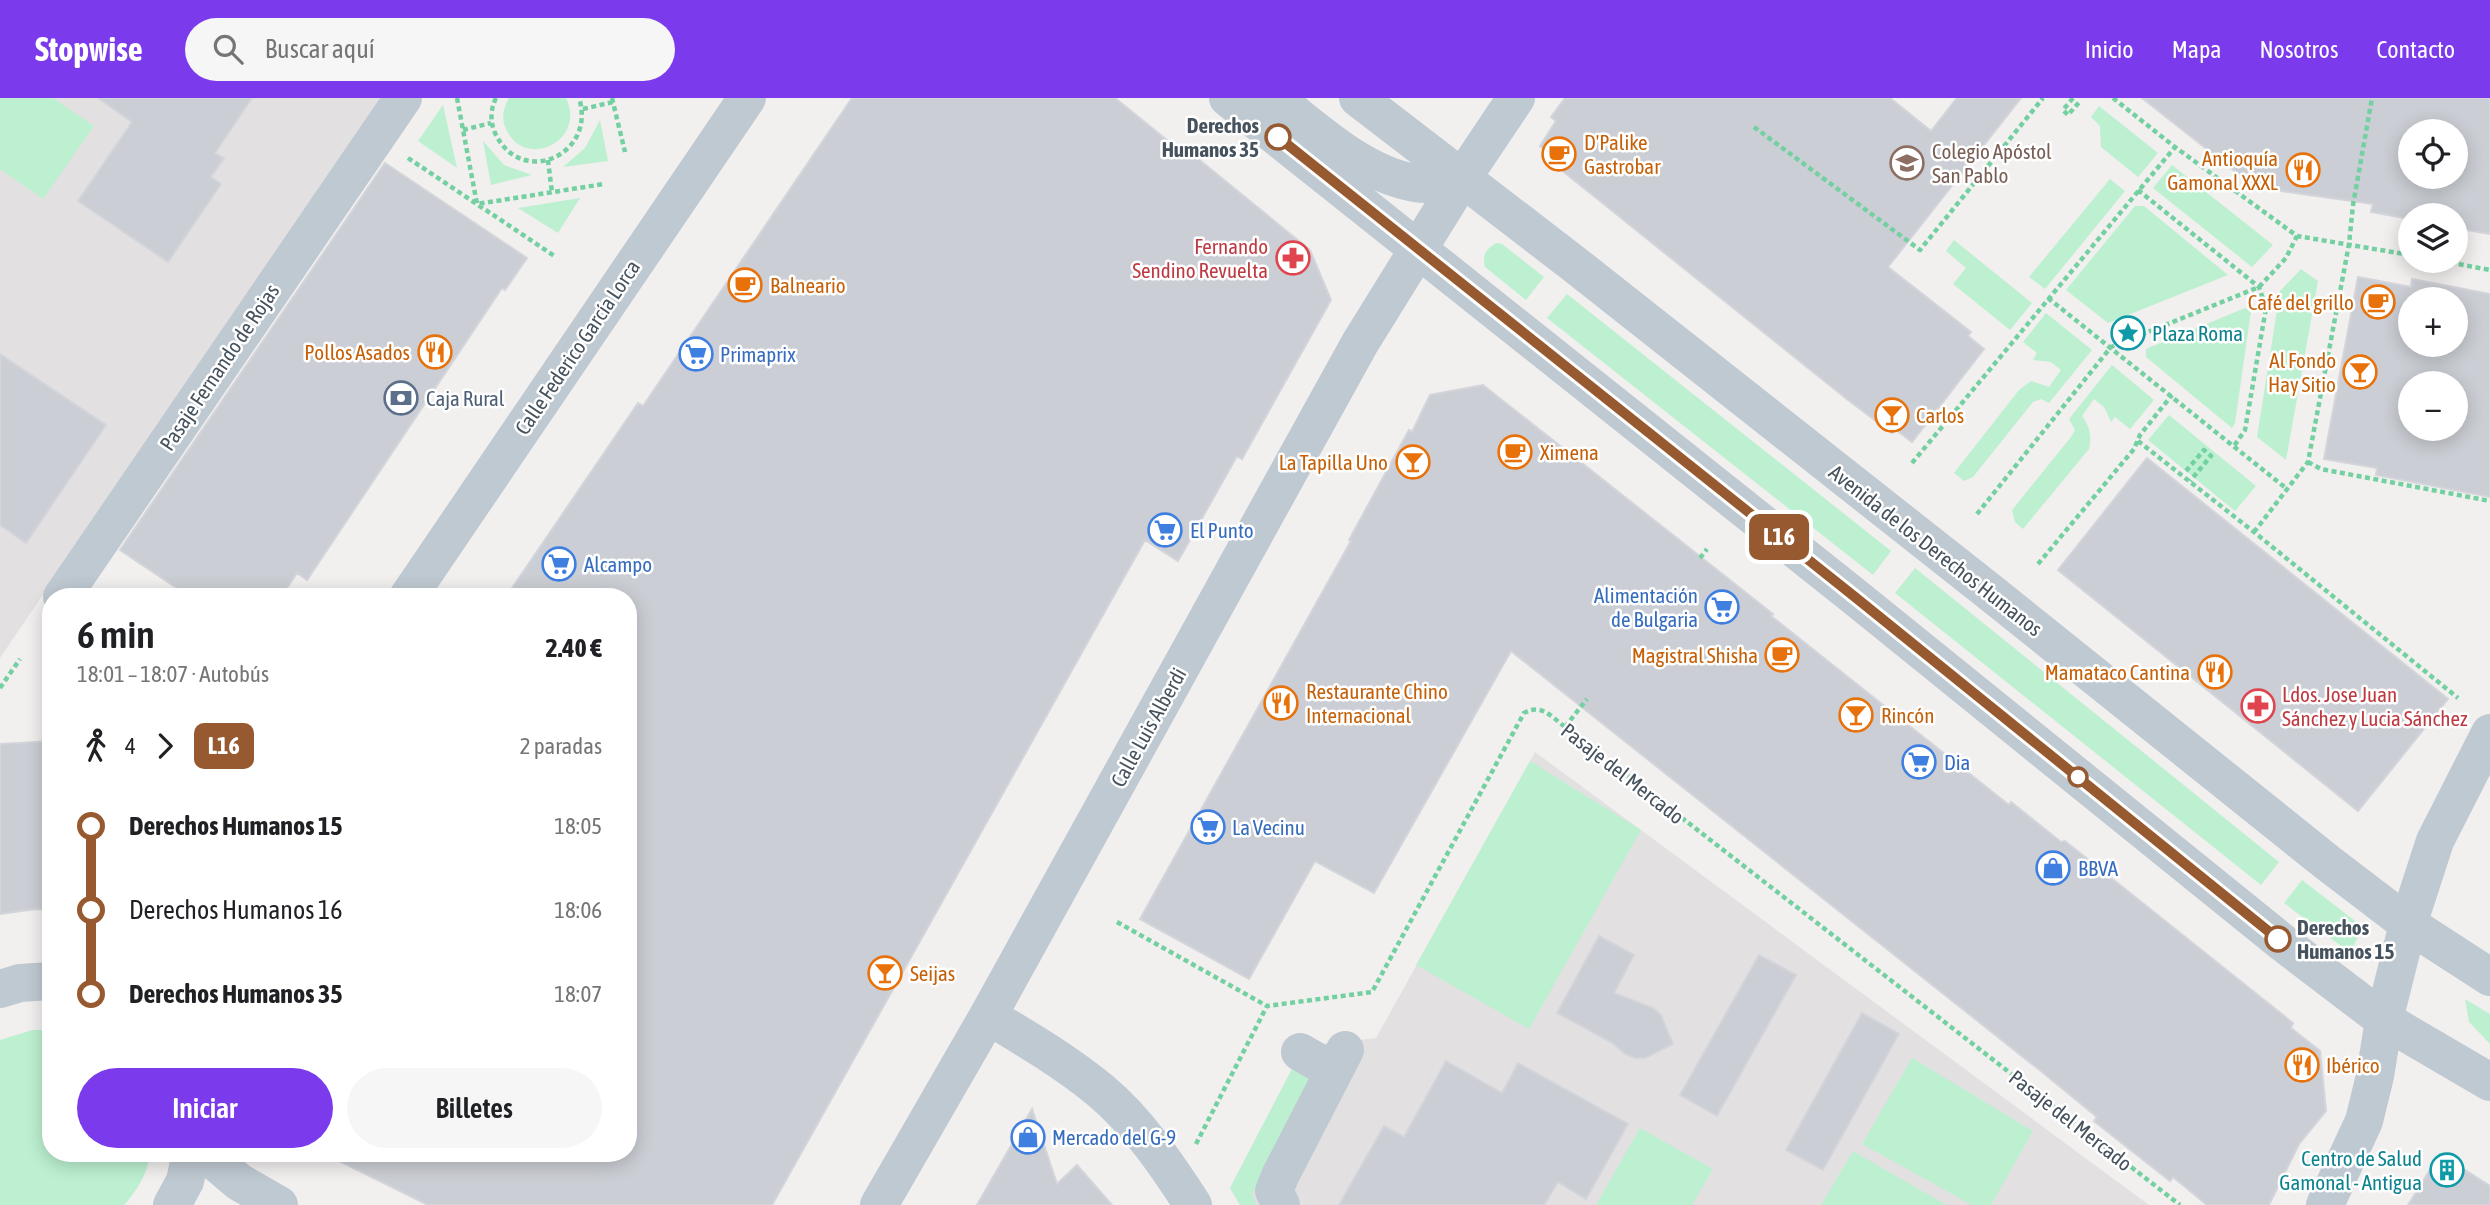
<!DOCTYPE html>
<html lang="es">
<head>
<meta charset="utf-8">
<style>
  :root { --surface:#fff; --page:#f6f6f6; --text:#202124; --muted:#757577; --accent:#7c3aed }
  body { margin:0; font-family:"Asap Condensed",sans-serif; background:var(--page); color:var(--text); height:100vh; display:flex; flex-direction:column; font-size:26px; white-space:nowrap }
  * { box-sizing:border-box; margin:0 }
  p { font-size:23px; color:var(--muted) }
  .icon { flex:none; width:38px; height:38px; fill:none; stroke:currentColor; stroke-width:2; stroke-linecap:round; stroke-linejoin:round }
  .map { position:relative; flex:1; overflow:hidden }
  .side { position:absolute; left:42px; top:490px; width:595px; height:574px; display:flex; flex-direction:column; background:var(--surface); border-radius:28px; box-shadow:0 4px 18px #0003 }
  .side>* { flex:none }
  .badge { padding:0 14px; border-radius:10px; font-size:24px; line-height:46px }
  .fabs { position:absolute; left:2398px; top:21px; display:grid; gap:14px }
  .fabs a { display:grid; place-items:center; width:70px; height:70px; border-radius:50%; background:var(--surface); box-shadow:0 4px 18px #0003; font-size:35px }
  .map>.badge { position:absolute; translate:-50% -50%; box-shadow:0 0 0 4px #fff }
  .legs { display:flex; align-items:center; gap:10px; height:77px; padding:0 35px; font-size:23px }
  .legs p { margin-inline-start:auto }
  .overview { display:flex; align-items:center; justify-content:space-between; height:119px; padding:0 35px }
  h1 { font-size:38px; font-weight:600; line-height:52px }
  .button { display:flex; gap:14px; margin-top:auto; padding:14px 35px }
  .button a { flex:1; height:80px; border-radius:42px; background:var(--accent); color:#fff; font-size:28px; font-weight:600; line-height:80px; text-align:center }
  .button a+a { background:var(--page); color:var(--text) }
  ul { padding:0 35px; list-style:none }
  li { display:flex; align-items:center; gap:24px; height:84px; font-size:26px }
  li i { display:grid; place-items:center; width:10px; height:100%; margin:0 9px; background:currentColor }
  li i::after { content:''; width:18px; height:18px; margin:-9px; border:5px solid; border-radius:50%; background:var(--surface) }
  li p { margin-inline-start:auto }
  li:first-child i { background:linear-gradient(#0000 50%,currentColor 0) }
  li:last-child i { background:linear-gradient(currentColor 50%,#0000 0) }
  header { display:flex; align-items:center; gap:42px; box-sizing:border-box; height:98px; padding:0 35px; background:var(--accent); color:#fff }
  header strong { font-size:33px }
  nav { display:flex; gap:38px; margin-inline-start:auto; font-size:24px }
  .search { width:490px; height:63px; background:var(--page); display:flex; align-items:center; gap:18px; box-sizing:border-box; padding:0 24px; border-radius:38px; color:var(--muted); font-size:26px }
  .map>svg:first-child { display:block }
  .education { fill:#e3e0e1 }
  .green { fill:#bcf0d0 }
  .building { fill:#cbced4; stroke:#d3d5db; stroke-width:2; fill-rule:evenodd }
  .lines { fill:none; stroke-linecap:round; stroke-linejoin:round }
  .path { stroke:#73d0a1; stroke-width:4.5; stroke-dasharray:5 3.5; stroke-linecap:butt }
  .minor { stroke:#bfc9d1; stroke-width:38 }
  .line-1-casing { stroke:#fff; stroke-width:16 }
  .line-1 { stroke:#975a30; stroke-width:10 }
  .stop-1-dot { fill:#fff; stroke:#975a30; stroke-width:3.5 }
  .labels { text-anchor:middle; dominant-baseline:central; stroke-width:5; stroke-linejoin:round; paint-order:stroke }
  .stop-label { font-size:21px; font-weight:bold; fill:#46525d; stroke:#fff; text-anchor:end }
  .food-label { font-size:21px; fill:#c56008; stroke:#fff; text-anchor:start }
  .education-label { font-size:21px; fill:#785e54; stroke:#fff; text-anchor:start }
  .health-label { font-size:21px; fill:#be3a42; stroke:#fff; text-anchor:end }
  .culture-label { font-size:21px; fill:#0d838f; stroke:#fff; text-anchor:start }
  .street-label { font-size:21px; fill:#46525d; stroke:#fff }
  .shop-label { font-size:21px; fill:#366cbe; stroke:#fff; text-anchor:start }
  .service-label { font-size:21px; fill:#4e5e75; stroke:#fff; text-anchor:start }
</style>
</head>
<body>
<header>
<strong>Stopwise</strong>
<div class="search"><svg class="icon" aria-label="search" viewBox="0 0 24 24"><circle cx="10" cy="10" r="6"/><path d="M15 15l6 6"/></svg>Buscar aquí</div>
<nav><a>Inicio</a><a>Mapa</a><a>Nosotros</a><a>Contacto</a></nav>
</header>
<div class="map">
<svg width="2490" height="1107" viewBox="0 0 2490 1107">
  <rect width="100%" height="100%" fill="#f2efef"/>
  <!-- education -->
  <path class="education" d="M0,0H380L0,560Z
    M1535,654L1641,732L2149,1107H1240L1230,1090L1304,948L1376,940Z"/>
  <!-- green -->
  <path class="green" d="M0,0H53L94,28L43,101L0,71Z
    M509,0H566C587,43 525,73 506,31C501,21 503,10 509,0Z
    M443,7L457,70L418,43Z
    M2099,8L2158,55L2138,79L2101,49L2100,28L2091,19Z
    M600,22L608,63L563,69L585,50Z
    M483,43L504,67L532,77L491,87Z
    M2172,67L2273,147L2252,169L2153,90Z
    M2110,81L2125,93L2045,191L2029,179Z
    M580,100L558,135L518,110Z
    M2135,108H2144L2228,177L2108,225L2066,192Z
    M1954,142L2032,205L2010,232L1953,186L1966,170L1946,153Z
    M1496,145L1502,146L1544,179L1526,202L1485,169C1482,157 1486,151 1496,145Z
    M2301,171L2318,183L2286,362L2257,339L2280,193Z
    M1567,196L1891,453L1873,477L1547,220Z
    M2245,210L2251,213L2235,325L2232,330L2146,259V251Z
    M2046,215L2092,252L2049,305L2041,301L2033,304L1973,379L1964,383L1954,375L2019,292L2031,283L2049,289L2061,272L2051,264L2033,262L2037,255L2023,244Z
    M2112,267L2154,302L2130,331L2115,319L2111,324L2104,309L2094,301L2082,318C2090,329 2092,338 2089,351L2023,431L2015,424L2012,412L2071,339L2075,332L2069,321Z
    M2169,317L2256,388L2235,413L2148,342Z
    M1915,470L2279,764L2261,787L1895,495Z
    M1530,663L1641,732L1529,931L1416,867Z
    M2302,782L2363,829L2350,855L2284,805Z
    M2465,901L2490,916V946L2469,924Z
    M32,932H51V1055H150C148,1075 137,1093 124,1107H0V942Z
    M1912,960L2033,1033L1991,1107H1972L1862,1046Z
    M1293,969L1311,980L1252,1096L1257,1107H1240L1230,1090Z
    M1640,1030L1713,1071L1692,1107H1596Z
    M1853,1053L1946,1107H1821Z"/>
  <!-- building -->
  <path class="building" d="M98,0H252L215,55L224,60L211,79L221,86L168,164L78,103L132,24Z
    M852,0H1115L1178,51L1181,47L1310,152L1331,202L1242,361L1237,358L1178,463L1145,442L772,1107H428L323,1055H628V499H506L638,305L643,308Z
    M1565,0H1890L1931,33L1957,0H2021L1888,169L1971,234L1968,238L1984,251L1912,344L1895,331L1892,335L1848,302L1555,67L1559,63L1540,48L1556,23L1551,19Z
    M2142,0H2490V136L2455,130V117H2410V121L2371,114L2373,106L2267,91L2259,84L2255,89ZM2410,33H2455V79H2410Z
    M385,65L527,160L505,192L502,190L307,482L297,475L281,499H190L120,452Z
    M2358,179L2411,189L2412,181L2490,196V399L2376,377L2377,370L2324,361ZM2410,201H2455V247H2410ZM2410,285H2455V331H2410Z
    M0,256L106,327L26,445L0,427Z
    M1483,287L1773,516L1771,518L2009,707L2011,704L2061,744L2065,743L2293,925L2291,930L2320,953L2326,1013L2299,1046L2269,1107H2207L2173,1079L2170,1083L2094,1023L2097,1019L2042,974L1511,553L1374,795L1315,763L1249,881L1140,821L1351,443L1349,442L1409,332L1412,334L1430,297Z
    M2147,360L2448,601L2358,713L2058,472Z
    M51,643V812L36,811L0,816V646Z
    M1599,838L1634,857L1614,895L1653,910L1661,917L1673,946L1645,960H1635L1625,956L1611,944L1557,915Z
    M1759,857L1796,877L1717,1018L1680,997Z
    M1862,915L1899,936L1823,1072L1786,1052Z
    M1446,963L1502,995L1518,965L1628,1026L1586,1101L1558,1084L1544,1107H1339L1384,1028L1404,1039Z
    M1032,1011L1057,1086L1077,1067L1112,1107H977Z
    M2440,1056L2490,1088V1107H2408Z"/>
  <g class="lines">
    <!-- path -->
    <path class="path" d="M457,0L477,106L604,86
      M496,0C490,12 490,25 496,37C523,90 597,56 579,0
      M612,0L625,54
      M2073,0L2063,12L2068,17L2081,2
      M2113,0L2175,49L2297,138L2410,157
      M583,11L613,4
      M1754,29L1920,152L2043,0
      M463,32L491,25
      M408,60L556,159
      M548,62L552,95
      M2138,92L2259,189L2266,210L2245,332L2234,348
      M2442,163L2490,172
      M2048,200L2287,391
      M2138,343L2254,434L2458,600
      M2308,364L2321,371L2490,403
      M1912,365L2175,49
      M2186,373L2204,352L2211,358L2190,383
      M1977,416L2111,249L2259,189L2286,160L2297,138
      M2254,434L2308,364L2349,146L2353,107L2372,0
      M1700,460L1707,451
      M2038,466L2134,351L2140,337L2172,297
      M0,590L20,561
      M1565,629L1587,601
      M1117,824L1267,908
      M1196,1046L1267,908L1372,894L1524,615C1541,605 1552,619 1565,629L2180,1107"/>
    <!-- minor -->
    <path class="minor" d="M1228,0L1855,499L2283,845L2384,922L2490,984
      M1275,0C1316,32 1362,76 1415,85C1431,88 1447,84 1463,79
      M1358,0L1574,166L1986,491L2328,765L2408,826L2490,879
      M62,499L403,0
      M408,499L747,0
      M0,891L20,885L51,883
      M988,918C1027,941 1066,964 1101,993C1138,1024 1167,1067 1193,1107
      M1300,954L1333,973
      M205,1055L239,1084L279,1107
      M172,1107L185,1083L191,1055
      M879,1107L988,918L1360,245L1463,79L1516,0
      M1281,1107L1274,1093L1280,1078L1345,952
      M2325,1107L2364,1023L2375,978L2384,922L2408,826L2435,743L2490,635"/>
  </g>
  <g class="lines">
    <defs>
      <path id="line-1" d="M1278,39L1855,499L2278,841"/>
    </defs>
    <!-- line-1 casing -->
    <use href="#line-1" class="line-1-casing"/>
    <!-- line-1 -->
    <use href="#line-1" class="line-1"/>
  </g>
  <!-- icons -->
  <defs>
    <symbol id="cafe-ring" viewBox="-11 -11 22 22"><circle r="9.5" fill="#fff" stroke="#e8710a" stroke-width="1.5"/><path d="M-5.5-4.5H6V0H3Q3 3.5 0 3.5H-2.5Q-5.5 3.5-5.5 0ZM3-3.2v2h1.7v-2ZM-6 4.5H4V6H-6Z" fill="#e8710a"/></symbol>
    <symbol id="school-ring" viewBox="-11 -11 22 22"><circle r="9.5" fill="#fff" stroke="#8d6e63" stroke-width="1.5"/><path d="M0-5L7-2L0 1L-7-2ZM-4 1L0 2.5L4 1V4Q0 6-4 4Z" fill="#8d6e63"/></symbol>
    <symbol id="restaurant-ring" viewBox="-11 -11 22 22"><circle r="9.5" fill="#fff" stroke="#e8710a" stroke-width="1.5"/><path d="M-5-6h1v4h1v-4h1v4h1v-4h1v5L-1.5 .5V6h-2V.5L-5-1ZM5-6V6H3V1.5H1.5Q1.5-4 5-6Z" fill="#e8710a"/></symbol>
    <symbol id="pharmacy-ring" viewBox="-11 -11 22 22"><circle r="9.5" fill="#fff" stroke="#e0444e" stroke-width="1.5"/><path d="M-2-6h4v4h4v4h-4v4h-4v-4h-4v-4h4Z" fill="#e0444e"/></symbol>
    <symbol id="sight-ring" viewBox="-11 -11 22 22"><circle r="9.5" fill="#fff" stroke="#0f9aa8" stroke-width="1.5"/><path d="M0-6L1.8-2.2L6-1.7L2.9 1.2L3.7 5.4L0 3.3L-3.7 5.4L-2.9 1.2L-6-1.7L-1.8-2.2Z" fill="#0f9aa8"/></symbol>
    <symbol id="supermarket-ring" viewBox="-11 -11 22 22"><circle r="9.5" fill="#fff" stroke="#3f7fe0" stroke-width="1.5"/><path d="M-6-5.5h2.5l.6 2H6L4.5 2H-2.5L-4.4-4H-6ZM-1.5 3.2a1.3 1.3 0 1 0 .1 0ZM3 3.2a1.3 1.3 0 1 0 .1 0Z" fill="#3f7fe0"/></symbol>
    <symbol id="bar-ring" viewBox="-11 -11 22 22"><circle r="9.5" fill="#fff" stroke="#e8710a" stroke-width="1.5"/><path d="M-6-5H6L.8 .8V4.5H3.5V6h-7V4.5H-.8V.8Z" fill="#e8710a"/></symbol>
    <symbol id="bank-ring" viewBox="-11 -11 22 22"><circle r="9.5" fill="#fff" stroke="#5c6f8a" stroke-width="1.5"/><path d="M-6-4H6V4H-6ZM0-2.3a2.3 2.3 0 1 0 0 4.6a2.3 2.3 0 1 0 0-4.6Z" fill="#5c6f8a"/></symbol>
    <symbol id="shop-ring" viewBox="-11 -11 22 22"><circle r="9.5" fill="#fff" stroke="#3f7fe0" stroke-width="1.5"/><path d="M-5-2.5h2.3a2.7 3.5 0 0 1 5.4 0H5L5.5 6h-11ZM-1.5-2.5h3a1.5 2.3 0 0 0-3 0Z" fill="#3f7fe0"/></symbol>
    <symbol id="building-ring" viewBox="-11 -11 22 22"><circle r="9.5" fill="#fff" stroke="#0f9aa8" stroke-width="1.5"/><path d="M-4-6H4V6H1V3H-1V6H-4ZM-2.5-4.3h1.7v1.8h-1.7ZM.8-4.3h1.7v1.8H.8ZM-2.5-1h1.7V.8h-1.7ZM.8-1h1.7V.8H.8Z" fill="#0f9aa8"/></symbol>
  </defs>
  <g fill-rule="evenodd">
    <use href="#cafe-ring" x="1540" y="37" width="38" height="38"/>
    <use href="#school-ring" x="1888" y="46" width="38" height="38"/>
    <use href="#restaurant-ring" x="2284" y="53" width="38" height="38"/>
    <use href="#pharmacy-ring" x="1274" y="141" width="38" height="38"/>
    <use href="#cafe-ring" x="726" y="168" width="38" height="38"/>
    <use href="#cafe-ring" x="2359" y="185" width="38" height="38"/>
    <use href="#sight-ring" x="2109" y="216" width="38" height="38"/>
    <use href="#restaurant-ring" x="416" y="235" width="38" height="38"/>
    <use href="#supermarket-ring" x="677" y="237" width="38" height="38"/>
    <use href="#bar-ring" x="2341" y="255" width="38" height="38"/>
    <use href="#bank-ring" x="382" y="281" width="38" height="38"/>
    <use href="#bar-ring" x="1873" y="298" width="38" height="38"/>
    <use href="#cafe-ring" x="1496" y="335" width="38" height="38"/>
    <use href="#bar-ring" x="1394" y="345" width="38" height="38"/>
    <use href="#supermarket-ring" x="1146" y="413" width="38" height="38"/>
    <use href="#supermarket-ring" x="540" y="447" width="38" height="38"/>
    <use href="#supermarket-ring" x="1703" y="490" width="38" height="38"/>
    <use href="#cafe-ring" x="1763" y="538" width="38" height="38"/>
    <use href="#restaurant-ring" x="2196" y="555" width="38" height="38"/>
    <use href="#restaurant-ring" x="1262" y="586" width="38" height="38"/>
    <use href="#pharmacy-ring" x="2239" y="589" width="38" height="38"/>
    <use href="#bar-ring" x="1837" y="598" width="38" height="38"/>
    <use href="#supermarket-ring" x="1900" y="645" width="38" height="38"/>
    <use href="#supermarket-ring" x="1189" y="710" width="38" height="38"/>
    <use href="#shop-ring" x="2034" y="751" width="38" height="38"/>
    <use href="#bar-ring" x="866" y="856" width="38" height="38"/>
    <use href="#restaurant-ring" x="2283" y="948" width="38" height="38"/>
    <use href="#shop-ring" x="1009" y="1020" width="38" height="38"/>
    <use href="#building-ring" x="2428" y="1053" width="38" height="38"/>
  </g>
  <!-- markers -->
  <g class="stop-1-dot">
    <circle cx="1278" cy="39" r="12"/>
    <circle cx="2078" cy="679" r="9"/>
    <circle cx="2278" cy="841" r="12"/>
  </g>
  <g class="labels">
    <!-- stop labels -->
    <g class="stop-label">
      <text x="1259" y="27">Derechos<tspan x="1259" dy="24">Humanos 35</tspan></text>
      <text x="2297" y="829" text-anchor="start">Derechos<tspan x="2297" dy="24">Humanos 15</tspan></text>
    </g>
    <!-- food labels -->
    <g class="food-label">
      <text x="1584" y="44">D'Palike<tspan x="1584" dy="24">Gastrobar</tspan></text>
      <text x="2278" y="60" text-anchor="end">Antioquía<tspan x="2278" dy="24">Gamonal XXXL</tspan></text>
      <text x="770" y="187">Balneario</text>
      <text x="2354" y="204" text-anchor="end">Café del grillo</text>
      <text x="410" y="254" text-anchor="end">Pollos Asados</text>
      <text x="2336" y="262" text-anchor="end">Al Fondo<tspan x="2336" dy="24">Hay Sitio</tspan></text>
      <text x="1916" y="317">Carlos</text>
      <text x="1540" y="354">Ximena</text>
      <text x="1388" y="364" text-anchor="end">La Tapilla Uno</text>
      <text x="1758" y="557" text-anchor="end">Magistral Shisha</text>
      <text x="2190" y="574" text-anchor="end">Mamataco Cantina</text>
      <text x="1306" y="593">Restaurante Chino<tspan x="1306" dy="24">Internacional</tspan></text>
      <text x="1881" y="617">Rincón</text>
      <text x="910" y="875">Seijas</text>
      <text x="2326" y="967">Ibérico</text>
    </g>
    <!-- education labels -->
    <g class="education-label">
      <text x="1932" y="53">Colegio Apóstol<tspan x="1932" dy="24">San Pablo</tspan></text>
    </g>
    <!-- health labels -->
    <g class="health-label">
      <text x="1268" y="148">Fernando<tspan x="1268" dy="24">Sendino Revuelta</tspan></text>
      <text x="2282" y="596" text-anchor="start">Ldos. Jose Juan<tspan x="2282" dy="24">Sánchez y Lucia Sánchez</tspan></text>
    </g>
    <!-- culture labels -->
    <g class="culture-label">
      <text x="2152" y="235">Plaza Roma</text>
      <text x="2422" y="1060" text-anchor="end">Centro de Salud<tspan x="2422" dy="24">Gamonal - Antigua</tspan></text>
    </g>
    <!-- street labels -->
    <g class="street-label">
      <text transform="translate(577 249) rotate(-56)">Calle Federico García Lorca</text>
      <text transform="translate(219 269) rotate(-56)">Pasaje Fernando de Rojas</text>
      <text transform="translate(1936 452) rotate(38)">Avenida de los Derechos Humanos</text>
      <text transform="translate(1148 629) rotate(-61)">Calle Luis Alberdi</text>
      <text transform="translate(1623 675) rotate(38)">Pasaje del Mercado</text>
      <text transform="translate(2071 1022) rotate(38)">Pasaje del Mercado</text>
    </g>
    <!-- shop labels -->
    <g class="shop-label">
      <text x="720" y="256">Primaprix</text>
      <text x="1190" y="432">El Punto</text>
      <text x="584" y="466">Alcampo</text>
      <text x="1698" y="497" text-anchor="end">Alimentación<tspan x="1698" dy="24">de Bulgaria</tspan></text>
      <text x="1944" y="664">Dia</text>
      <text x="1232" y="729">La Vecinu</text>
      <text x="2078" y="770">BBVA</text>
      <text x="1052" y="1039">Mercado del G-9</text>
    </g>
    <!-- service labels -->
    <g class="service-label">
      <text x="426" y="300">Caja Rural</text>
    </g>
  </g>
</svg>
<div class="fabs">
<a><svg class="icon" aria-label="locate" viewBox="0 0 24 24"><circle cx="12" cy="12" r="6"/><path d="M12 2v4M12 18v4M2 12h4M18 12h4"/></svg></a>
<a><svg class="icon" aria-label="layers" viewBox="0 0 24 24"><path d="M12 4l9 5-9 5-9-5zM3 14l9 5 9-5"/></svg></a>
<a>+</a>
<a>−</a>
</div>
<b class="badge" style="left:1779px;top:439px;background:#975a30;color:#fff">L16</b>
<section class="side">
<div class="overview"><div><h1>6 min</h1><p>18:01 – 18:07 · Autobús</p></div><b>2.40 €</b></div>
<div class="legs"><svg class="icon" aria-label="walk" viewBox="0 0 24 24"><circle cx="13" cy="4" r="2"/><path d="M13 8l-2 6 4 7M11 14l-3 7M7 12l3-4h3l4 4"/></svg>4<svg class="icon" aria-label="forward" viewBox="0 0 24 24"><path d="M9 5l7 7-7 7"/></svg><b class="badge" style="background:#975a30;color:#fff">L16</b><p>2 paradas</p></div>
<ul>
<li><i style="color:#975a30"></i><b>Derechos Humanos 15</b><p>18:05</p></li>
<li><i style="color:#975a30"></i><span>Derechos Humanos 16</span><p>18:06</p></li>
<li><i style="color:#975a30"></i><b>Derechos Humanos 35</b><p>18:07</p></li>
</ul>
<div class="button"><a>Iniciar</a><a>Billetes</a></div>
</section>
</div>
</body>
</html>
